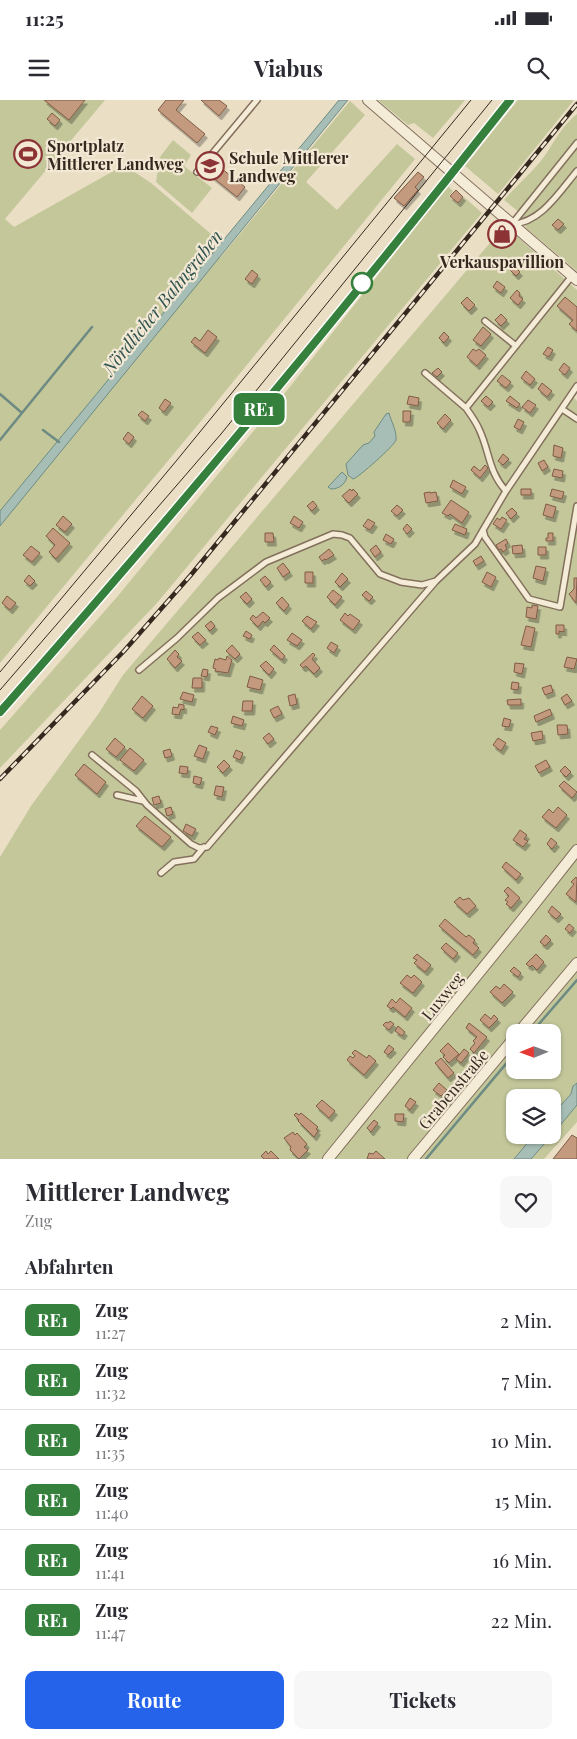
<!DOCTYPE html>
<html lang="de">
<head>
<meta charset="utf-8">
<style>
  :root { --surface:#fff; --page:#f7f7f7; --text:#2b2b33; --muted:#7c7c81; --line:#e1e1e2; --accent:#2563eb }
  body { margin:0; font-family:"Playfair Display",serif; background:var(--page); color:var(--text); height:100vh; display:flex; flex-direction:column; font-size:19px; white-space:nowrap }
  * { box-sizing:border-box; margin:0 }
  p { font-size:16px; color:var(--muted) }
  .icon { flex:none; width:28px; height:28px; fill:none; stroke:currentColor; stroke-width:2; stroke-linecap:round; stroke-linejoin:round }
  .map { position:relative; height:1059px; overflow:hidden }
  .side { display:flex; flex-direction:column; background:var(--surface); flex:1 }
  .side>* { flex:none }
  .badge { padding:0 10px; border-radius:8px; font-size:18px; line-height:32px }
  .needle { width:32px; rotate:269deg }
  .tools { position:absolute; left:506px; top:924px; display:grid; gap:10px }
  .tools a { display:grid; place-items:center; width:55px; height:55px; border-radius:10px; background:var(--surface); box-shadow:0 1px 4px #0004; font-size:25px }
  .map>.badge { position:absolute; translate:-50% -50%; box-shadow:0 0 0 2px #fff }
  h2 { padding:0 25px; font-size:19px; line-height:45px }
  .round { display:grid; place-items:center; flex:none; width:52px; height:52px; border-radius:10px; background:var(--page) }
  .overview { display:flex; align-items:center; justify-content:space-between; height:85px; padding:0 25px }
  h1 { font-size:24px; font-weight:700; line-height:38px }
  .action { display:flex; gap:10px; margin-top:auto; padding:10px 25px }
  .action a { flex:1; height:58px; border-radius:10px; background:var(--accent); color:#fff; font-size:20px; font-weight:700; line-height:58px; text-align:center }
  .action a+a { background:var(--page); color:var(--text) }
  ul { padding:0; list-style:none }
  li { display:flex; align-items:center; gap:15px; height:60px; padding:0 25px; border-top:1px solid var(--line) }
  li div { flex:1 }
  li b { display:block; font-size:19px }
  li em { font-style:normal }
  li .badge { min-width:55px; font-weight:700; text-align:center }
  .status { display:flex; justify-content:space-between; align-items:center; height:35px; padding:0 25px; background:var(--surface); direction:ltr }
  .status svg { height:14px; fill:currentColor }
  header { display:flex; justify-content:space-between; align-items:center; height:65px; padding:0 25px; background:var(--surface); font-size:22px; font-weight:700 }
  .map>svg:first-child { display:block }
  .green { fill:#c3c79a; fill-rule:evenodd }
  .water { fill:#a6beb6; stroke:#6e8b83 }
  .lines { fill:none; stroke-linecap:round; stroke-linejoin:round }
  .stream { stroke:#6e8b83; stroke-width:2.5 }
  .building { fill:#c49a7f; stroke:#805b45; filter:url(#shadow) }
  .lane-casing { stroke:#83705d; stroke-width:8 }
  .street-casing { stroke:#83705d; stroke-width:12 }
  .lane { stroke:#f5ecd8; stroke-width:5 }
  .street { stroke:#f5ecd8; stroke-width:10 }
  .tram { stroke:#35291f; stroke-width:1 }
  .rail-casing { stroke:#35291f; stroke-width:4.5 }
  .rail { stroke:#f2e8d4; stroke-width:2.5; stroke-dasharray:8; stroke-linecap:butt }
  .line-casing { stroke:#fff; stroke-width:11 }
  .line { stroke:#36803d; stroke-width:8 }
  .stop-dot { fill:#fff; stroke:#36803d; stroke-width:2.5 }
  .labels { text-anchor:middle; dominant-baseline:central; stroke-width:4.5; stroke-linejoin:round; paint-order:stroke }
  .poi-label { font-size:16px; font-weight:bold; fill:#35291f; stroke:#f2e8d4; text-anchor:start }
  .street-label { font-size:16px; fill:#35291f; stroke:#f2e8d4 }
  .water-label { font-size:18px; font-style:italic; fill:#305350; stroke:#f2e8d4 }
</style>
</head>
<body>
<div class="status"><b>11:25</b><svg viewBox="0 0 49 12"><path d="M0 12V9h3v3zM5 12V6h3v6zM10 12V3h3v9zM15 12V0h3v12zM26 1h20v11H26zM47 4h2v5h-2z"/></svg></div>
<header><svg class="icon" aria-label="menu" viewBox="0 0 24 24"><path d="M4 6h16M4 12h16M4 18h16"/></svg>Viabus<svg class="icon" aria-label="search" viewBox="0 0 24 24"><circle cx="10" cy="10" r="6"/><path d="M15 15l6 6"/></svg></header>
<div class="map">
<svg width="577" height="1059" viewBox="0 0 577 1059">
  <defs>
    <filter id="shadow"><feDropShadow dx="2.5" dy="4" stdDeviation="0" flood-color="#0004"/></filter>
  </defs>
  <rect width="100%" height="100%" fill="#eadec5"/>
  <!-- green -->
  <path class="green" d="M0,0H105L5,119L14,127L124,65L151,83L211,134L220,158L350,1L365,15L306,82L337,110L397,44L415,59L201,321L0,563Z
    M378,0H465L433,38L414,23L408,25Z
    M518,0H574L498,94L465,66Z
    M577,14V39L519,112L504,100C518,84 534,71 546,54C555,40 564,24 577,14Z
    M173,40L191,55L184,66L212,88L192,113L156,82L160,57Z
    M577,49V171L526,128L523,116Z
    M448,86L453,91L449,96L458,104L464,97L482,113L157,503L0,668V630L117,497L289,288Z
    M514,134L577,190V292L573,297L577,301V983L573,986L571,994L553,1014L552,998H515V1035H534L514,1059H0V757L31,706L99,613L123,575L495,137L503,145ZM395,534H396L272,673L293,647ZM515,932H552V970H515Z
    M577,1005V1022L544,1059H531Z"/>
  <!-- water -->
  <path class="water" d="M339,0H348L0,426V411Z
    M389,313C391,321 397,331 396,340C395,345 358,378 353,379L348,375L346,364L363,345L369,343L375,336L374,332L386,314Z
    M342,372L347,377C345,385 338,389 331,389L328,387Z
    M577,983V1005L553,1034V1014L571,994L573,986Z
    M534,1035H552L531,1059H514Z"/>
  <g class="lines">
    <!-- stream -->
    <path class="stream" d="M0,294L22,313
      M43,330L59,342
      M0,340L92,227
      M532,932L577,880
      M426,1059L515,953"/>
  </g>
  <!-- building -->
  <path class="building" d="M44,0H85L69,20Z
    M166,0H184L176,10L205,34L197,43L158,10Z
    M201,0H219L227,6L219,16Z
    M52,13L60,20L55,26L47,19Z
    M217,65L245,87L237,97L210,75Z
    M418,72L424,77L415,87L418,90L404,106L394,98Z
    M456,90L463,97L458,103L450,96Z
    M558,119L564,124L558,130L552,125Z
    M498,127L507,135L502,141L496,136L499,133L495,130Z
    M514,166L520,172L516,176L510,170Z
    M252,170L258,175L252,184L245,179Z
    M497,181L505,187L501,193L493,187Z
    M517,190L520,193L519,196L523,199L518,205L510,198Z
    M467,197L475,205L469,211L461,203Z
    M565,197L577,207V231L569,224L573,220L557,206Z
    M501,214L507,220L501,226L495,220Z
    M483,227L491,234L481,246L473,240Z
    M208,230L217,237L205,253L191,242L195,237L200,241Z
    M444,232L449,237L444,243L439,238Z
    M548,247L553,250L549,257L543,254Z
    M473,249L476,251L479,249L486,255L477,266L467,257Z
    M564,263L570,268L565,275L559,270Z
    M438,268L442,272L437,277L432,273Z
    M526,271L535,279L530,285L521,278Z
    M502,275L511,282L506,288L497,281Z
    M542,283L552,291L547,297L538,289Z
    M409,296L419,298L418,306L407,304Z
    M486,296L493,302L488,307L481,301Z
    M510,296L520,304L517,308L506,301Z
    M165,299L171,303L164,312L159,308Z
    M528,300L536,305L530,313L522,307Z
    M142,311L149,316L145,321L138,315Z
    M403,311H411L410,322H403Z
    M445,314L451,320L443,329L437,323Z
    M518,319L524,322L520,330L514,327Z
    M128,332L134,337L129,344L123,339Z
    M554,345L563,348L561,358L553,356Z
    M503,354L509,359L503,365L498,361Z
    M544,360L548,367L542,371L538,363Z
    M485,365L488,368L480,378L471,370L474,366L480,371Z
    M554,369L563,371L562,378L552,376Z
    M453,380L466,387L462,394L450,387Z
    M350,389L352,391L353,389L358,394L349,403L342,396Z
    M521,389H531V395H521Z
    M552,389L564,392L562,399L550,396Z
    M430,392V393L436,392L438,401L426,403L424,393Z
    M451,400L469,412L462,423L450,414L448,416L442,413Z
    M313,401L317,406L312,411L307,406Z
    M546,404L556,407L553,418L543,415Z
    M397,405L403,410L397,416L391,411Z
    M512,408L517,413L511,419L506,413Z
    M63,416L72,424L65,432L56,425Z
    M294,416L303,422L299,428L290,423Z
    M502,417L507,420L501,429L493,424L497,418L500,420Z
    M368,419L375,423L370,430L363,426Z
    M407,424L412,429L407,434L403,429Z
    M455,424L467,429L465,435L452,430Z
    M53,428L70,443L56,459L49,452L55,445L46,436Z
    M265,433H273L274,442H265Z
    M548,433H553V441H546V438H548Z
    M386,434L394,439L391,444L383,440Z
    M506,439L508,443L505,445L507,449L503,452L501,449L499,450L496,445Z
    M376,445L381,452L375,457L370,450Z
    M522,445L523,453L513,454L512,446Z
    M31,446L40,453L32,462L23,455Z
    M538,447H546V455H538Z
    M329,449L334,455L326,460L325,459L322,461L319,457Z
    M481,456L484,461L476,466L473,461Z
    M283,463L290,472L283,477L277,468Z
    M536,466L546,468L543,481L533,478Z
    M305,472H313V483H305Z
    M487,472L496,477L491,487L482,482Z
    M342,473L348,479L340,487L335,482Z
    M29,475L35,481L30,486L24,481Z
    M265,476L271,482L266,487L260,480Z
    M574,478H577L576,503L569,494L574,489Z
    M333,490L342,497L335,505L327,497Z
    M366,491L373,497L369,501L362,495Z
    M246,492L252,499L247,504L240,497Z
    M7,496L16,503L10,510L2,503Z
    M282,497L289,505L284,511L276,503Z
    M532,505L538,506L536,519L526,517L527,507L532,508Z
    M263,512L270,518L265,523L263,521L258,527L250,519L253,515L256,518Z
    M345,513L348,516L350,514L360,521L353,530L340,520Z
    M307,516L317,522L311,529L302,521Z
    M211,521L215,526L210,531L205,526Z
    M556,525H564V532L559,531V534H556Z
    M526,526L535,528L531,547L521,545Z
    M246,531L252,535L250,539L243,536Z
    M198,532L206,540L200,545L192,537Z
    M292,533L302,540L297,546L287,540Z
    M331,542L338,546L334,553L327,548Z
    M232,545L240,554L235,559L226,551Z
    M274,545L285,556L282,560L270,550Z
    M175,550L179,554L177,557L182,561L175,568L167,559Z
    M313,553L315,555L312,559L320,568L314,574L306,566L303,568L300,565Z
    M227,556L232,560L228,573L215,571L216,569L213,568L215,559L218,560L219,558L226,560Z
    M567,557L577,559L574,569L564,567Z
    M266,561L274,569L269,575L260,566Z
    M515,563L524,564L522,574L514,572Z
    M203,569L208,570L207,577L201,576Z
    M250,576L263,580L260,590L247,587Z
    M193,578H202V588H192Z
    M512,582L519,583L518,590L511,589Z
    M551,585L553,592L545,595L542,588Z
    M183,592L194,595L192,602L180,599Z
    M295,594L297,604L290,606L288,596Z
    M567,594L572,601L565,605L561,598Z
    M142,596L153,606L143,618L132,609Z
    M521,599V605H508L507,600Z
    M243,601H253L252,611H242Z
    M179,604L184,605V610L181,609L179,615L172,614L173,607L178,608Z
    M278,606L282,614L274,618L270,610Z
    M550,609L552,615L536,622L534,616Z
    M233,616L244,620L242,626L231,623Z
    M504,618L511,620L509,627L502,626Z
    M557,625H567L568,634L558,635Z
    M211,626L218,628L215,635L208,632Z
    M542,631L543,639L533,641L531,633Z
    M269,633L274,639L268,644L263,638Z
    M115,638L125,647L116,657L106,649Z
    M498,638L506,643L501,651L493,645Z
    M199,645L207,648L203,659L194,656Z
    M130,648L144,660L134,671L120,660Z
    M170,649L172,656L165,658L163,651Z
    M236,650L243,653L240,660L233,657Z
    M224,660L230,666L223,673L217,667Z
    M546,660L550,667L539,673L535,666Z
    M84,664L106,682L97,694L75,675Z
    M180,666L188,667L187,674L179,673Z
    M565,666L571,672L566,677L560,671Z
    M194,676L202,678L200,685L193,683Z
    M564,681L577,692L572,698L559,686Z
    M216,686L224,687L222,697L214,695Z
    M159,696L161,703L154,705L152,698Z
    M171,707L173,714L167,716L165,709Z
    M558,707L567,715L556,728L542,717L549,709L553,713Z
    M145,716L171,737L162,747L136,726Z
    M186,724L196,729L192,736L183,731Z
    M520,730L527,735L524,739L528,741L523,747L513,740Z
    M551,738L557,743L552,749L547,744Z
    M506,762L521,774L516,780L502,767Z
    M576,777L577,779L576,802L566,794L574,784L571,782Z
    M508,787L520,798L511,808L506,804L508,802L505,800L509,796L504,791Z
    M460,797L463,800L469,798L476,806L467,814L454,802Z
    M552,806L561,814L556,819L548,812Z
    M445,819L466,837L469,835L475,840L473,843L479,848L473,855L439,826Z
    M569,824L574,828L570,833L565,829Z
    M546,835L551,840L545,846L540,842Z
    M446,843L458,853L453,859L441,848Z
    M417,854L431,865L425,872L414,863L417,860L413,858Z
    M536,854L544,862L537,870L532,865L530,867L526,864Z
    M514,867L521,873L518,877L510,871Z
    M407,875L411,878L414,875L422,882L413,893L400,883Z
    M504,884L513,892L502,903L490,892L496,886L500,889Z
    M400,898L412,908L405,917L393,907L391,909L387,906L392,899L396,903Z
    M485,914L491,919L494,915L498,919L489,928L480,920Z
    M390,921L394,924L389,930L383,925L386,922L388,923Z
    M469,923L487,937L474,953L470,949L475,943L473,941L477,937L466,928Z
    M398,926L405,932L402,936L395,931Z
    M448,943L459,954L449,963L443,957L445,955L440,951Z
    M389,945L394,949L388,955L384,952Z
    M464,949L469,953L461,963L456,959Z
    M355,950L367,958L369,955L376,961L364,975L347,960L350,956L353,958L355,956L352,953Z
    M441,958L454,973L448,978L435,963Z
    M439,983L447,990L441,996L433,990Z
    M410,998L416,1002L410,1010L405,1006Z
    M322,1000L335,1011L329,1018L316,1006Z
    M296,1013L299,1015L301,1013L318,1027L316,1029L318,1031L314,1037L298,1021L299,1020L294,1015Z
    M395,1014H404L403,1022L395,1021Z
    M374,1020L378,1023L371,1032L367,1028Z
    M293,1032L295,1035L297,1033L307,1044L304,1047L308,1050L299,1059L290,1050L291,1047L284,1038Z
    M572,1035L577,1038V1059H553Z
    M266,1051L268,1054L271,1051L279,1059H264L261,1056Z
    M376,1051L385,1059H367L369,1053L373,1054Z"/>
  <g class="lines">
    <defs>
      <path id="lane" d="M197,72L257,0
        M512,124L577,43
        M512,124C541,123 560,91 577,71
        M485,221L516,246
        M425,273L466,308
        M577,286L506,391L483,430L485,437L529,499L560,507L577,406
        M562,309L577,319
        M506,391C488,371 490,352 479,329C476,322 471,315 466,308L572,176
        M139,570L177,538L218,498L266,462L333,434L342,435L350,438L380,474L401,482L422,485L436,481L475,444L483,430
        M92,655L136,691L147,705L191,744L199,748L207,747L436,481
        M117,695L143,701
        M161,773L174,762L194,759L204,747"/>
      <path id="street" d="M368,0L577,180
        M519,932L577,863
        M328,1059L521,821L577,750
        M413,1059L515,937"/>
    </defs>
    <!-- lane casing -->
    <use href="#lane" class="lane-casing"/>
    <!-- street casing -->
    <use href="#street" class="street-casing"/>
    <!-- lane -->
    <use href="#lane" class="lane"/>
    <!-- street -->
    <use href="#street" class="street"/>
    <!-- tram -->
    <path class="tram" d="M0,572L177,360L471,0
      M0,590L221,334L492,0"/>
    <defs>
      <path id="rail" d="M0,612L156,434L446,81L510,0
        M0,679L124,551L190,476L577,4"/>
    </defs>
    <!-- rail casing -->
    <use href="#rail" class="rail-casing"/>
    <!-- rail -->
    <use href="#rail" class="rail"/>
  </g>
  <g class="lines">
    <defs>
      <path id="line" d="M0,612C176,413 346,208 510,0"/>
    </defs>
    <!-- line casing -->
    <use href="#line" class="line-casing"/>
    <!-- line -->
    <use href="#line" class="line"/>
  </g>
  <!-- icons -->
  <defs>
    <symbol id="stadium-ring" viewBox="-11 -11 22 22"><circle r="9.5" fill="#f2e8d4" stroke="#8c3336" stroke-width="1.5"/><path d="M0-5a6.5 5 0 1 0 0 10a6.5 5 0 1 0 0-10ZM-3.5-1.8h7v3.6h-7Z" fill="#8c3336"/></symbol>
    <symbol id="school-ring" viewBox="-11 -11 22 22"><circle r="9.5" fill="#f2e8d4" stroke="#8c3336" stroke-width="1.5"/><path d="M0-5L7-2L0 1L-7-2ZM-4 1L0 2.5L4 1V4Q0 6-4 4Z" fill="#8c3336"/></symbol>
    <symbol id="shop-ring" viewBox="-11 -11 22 22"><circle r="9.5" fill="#f2e8d4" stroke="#8c3336" stroke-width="1.5"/><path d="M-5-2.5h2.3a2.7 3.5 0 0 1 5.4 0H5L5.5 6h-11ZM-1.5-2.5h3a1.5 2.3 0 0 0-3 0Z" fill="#8c3336"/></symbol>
  </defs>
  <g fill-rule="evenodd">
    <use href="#stadium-ring" x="12" y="38" width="32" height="32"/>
    <use href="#school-ring" x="194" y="50" width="32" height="32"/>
    <use href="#shop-ring" x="486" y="118" width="32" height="32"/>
  </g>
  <!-- markers -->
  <circle class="stop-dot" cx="362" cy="183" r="10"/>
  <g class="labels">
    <!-- poi labels -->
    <g class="poi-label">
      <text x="47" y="45">Sportplatz<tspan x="47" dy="18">Mittlerer Landweg</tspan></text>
      <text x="229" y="57">Schule Mittlerer<tspan x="229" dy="18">Landweg</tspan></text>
      <text x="502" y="161" text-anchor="middle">Verkauspavillion</text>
    </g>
    <!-- street labels -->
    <g class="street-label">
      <text transform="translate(442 896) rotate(-51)">Luxweg</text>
      <text transform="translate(453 989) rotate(-50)">Grabenstraße</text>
    </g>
    <!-- water labels -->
    <g class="water-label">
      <text transform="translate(162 202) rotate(-51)">Nördlicher Bahngraben</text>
    </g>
  </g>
</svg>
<div class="tools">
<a><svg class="needle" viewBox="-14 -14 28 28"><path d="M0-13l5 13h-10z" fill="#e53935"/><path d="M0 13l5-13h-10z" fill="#7c7c81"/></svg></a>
<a><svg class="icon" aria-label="layers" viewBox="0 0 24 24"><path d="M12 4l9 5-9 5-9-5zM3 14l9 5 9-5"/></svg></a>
</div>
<b class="badge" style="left:259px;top:309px;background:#36803d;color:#fff">RE1</b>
</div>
<section class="side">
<div class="overview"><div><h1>Mittlerer Landweg</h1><p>Zug</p></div><a class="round"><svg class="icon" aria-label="heart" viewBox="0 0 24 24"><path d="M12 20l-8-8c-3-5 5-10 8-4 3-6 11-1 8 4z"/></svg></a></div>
<h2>Abfahrten</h2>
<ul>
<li><span class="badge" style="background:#36803d;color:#fff">RE1</span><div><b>Zug</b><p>11:27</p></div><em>2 Min.</em></li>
<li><span class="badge" style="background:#36803d;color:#fff">RE1</span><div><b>Zug</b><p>11:32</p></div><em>7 Min.</em></li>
<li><span class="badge" style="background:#36803d;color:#fff">RE1</span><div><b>Zug</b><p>11:35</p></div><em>10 Min.</em></li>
<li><span class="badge" style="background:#36803d;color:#fff">RE1</span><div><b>Zug</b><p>11:40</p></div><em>15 Min.</em></li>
<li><span class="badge" style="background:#36803d;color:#fff">RE1</span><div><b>Zug</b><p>11:41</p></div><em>16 Min.</em></li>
<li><span class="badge" style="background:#36803d;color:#fff">RE1</span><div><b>Zug</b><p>11:47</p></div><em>22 Min.</em></li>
</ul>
<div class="action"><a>Route</a><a>Tickets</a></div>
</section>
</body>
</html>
